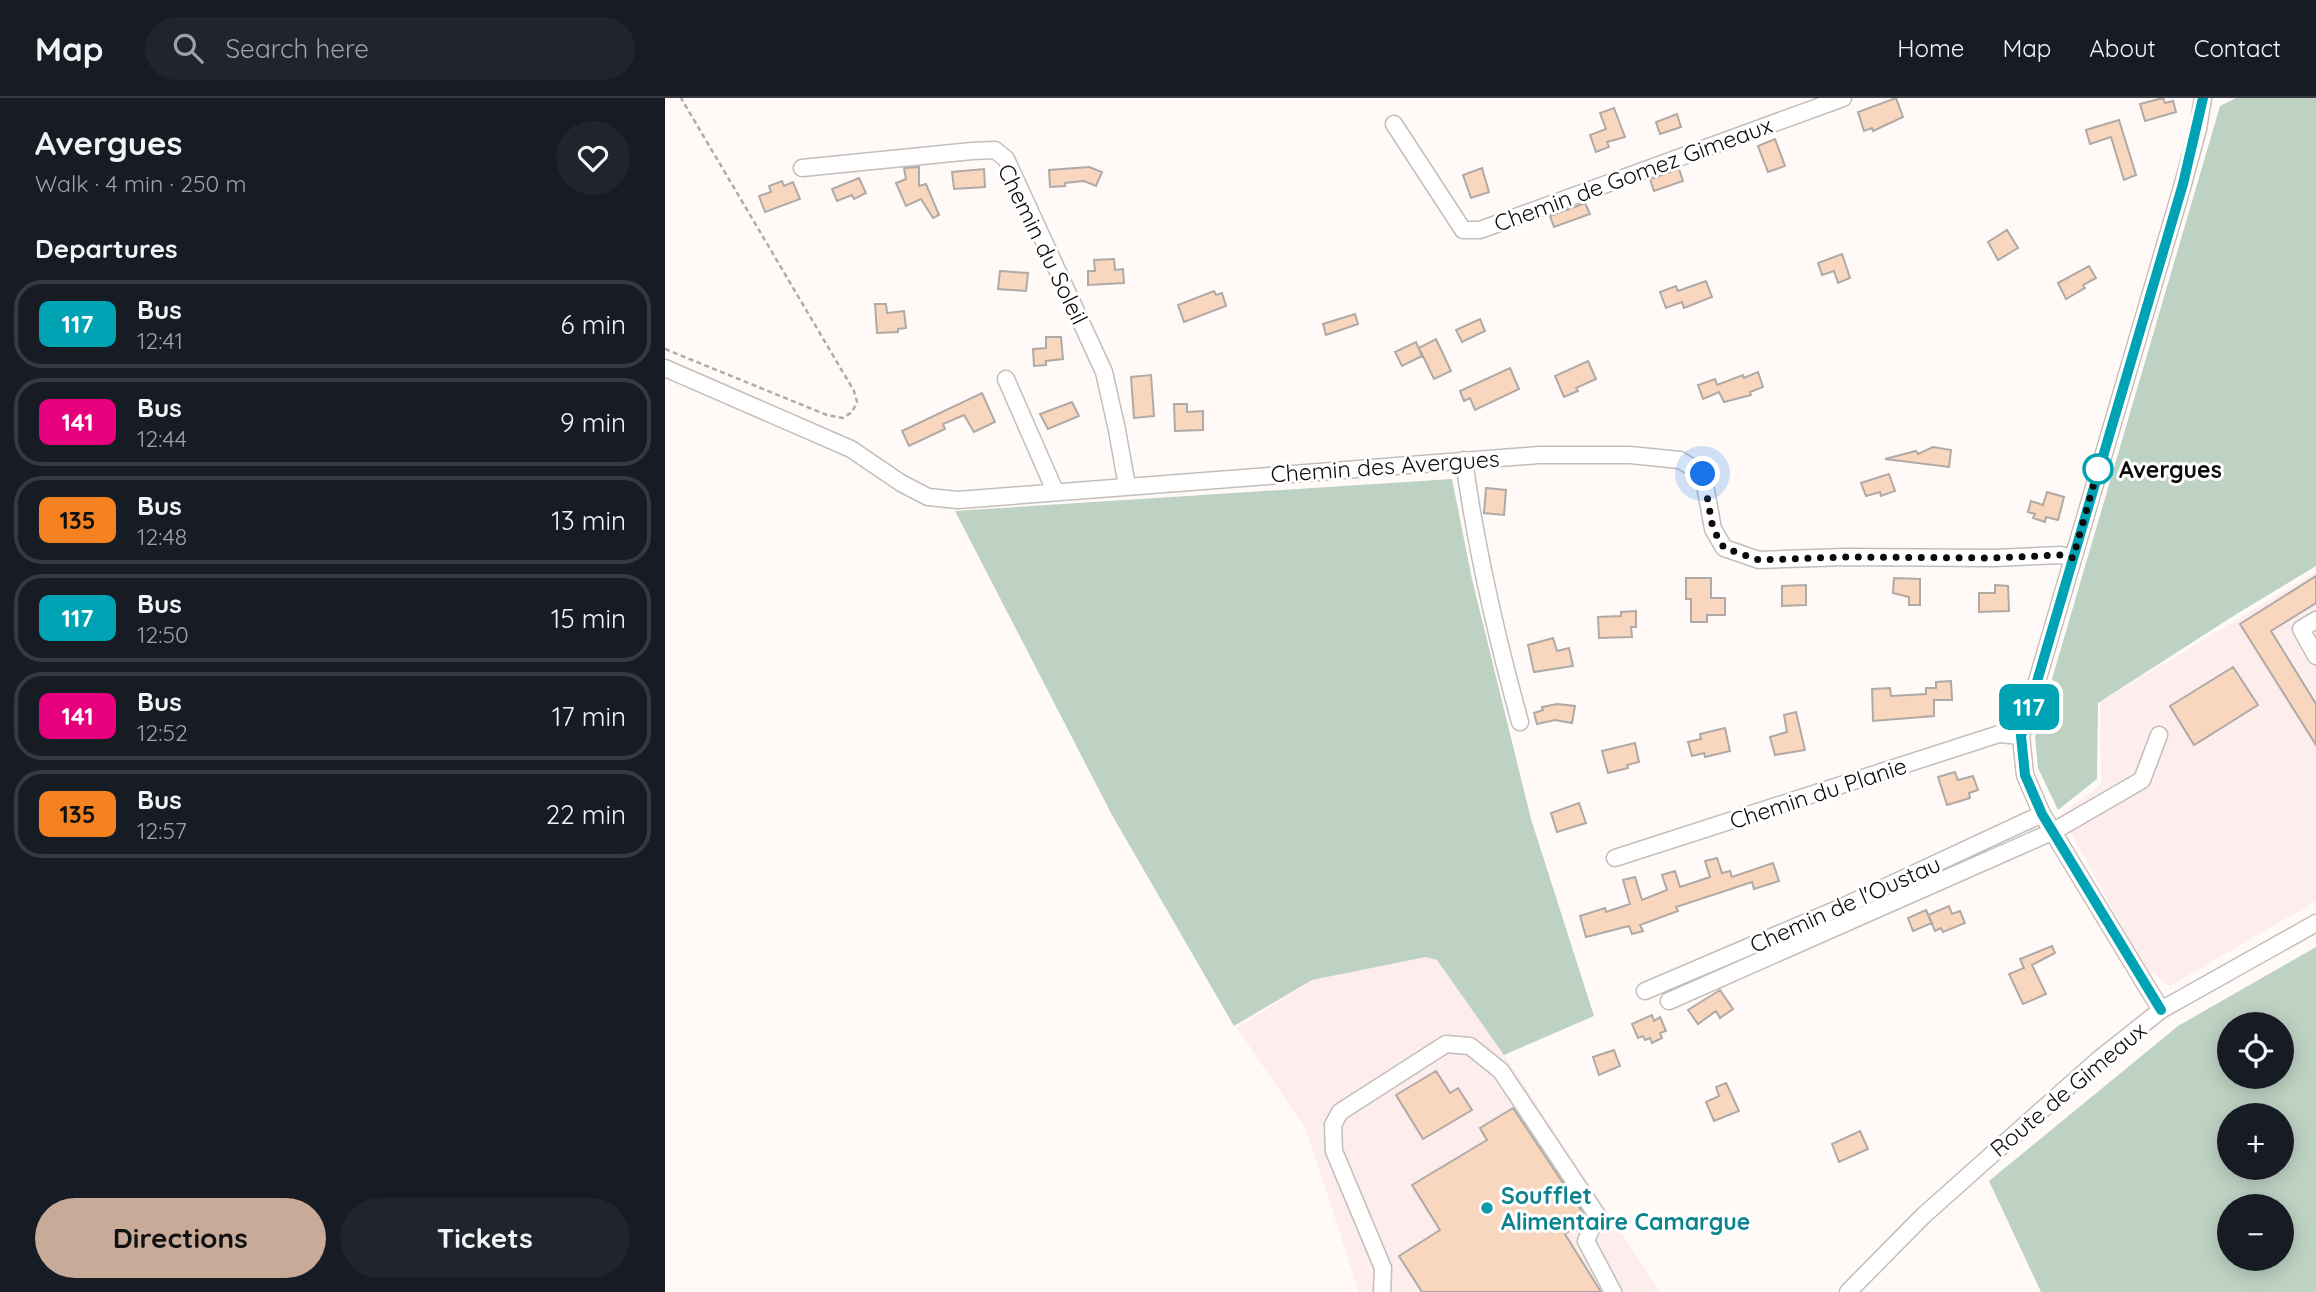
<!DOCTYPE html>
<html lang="en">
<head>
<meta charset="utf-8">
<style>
  :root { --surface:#171b24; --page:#20242c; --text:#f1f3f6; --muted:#9ea1a6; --line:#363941; --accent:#c8aa99 }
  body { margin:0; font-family:Quicksand,sans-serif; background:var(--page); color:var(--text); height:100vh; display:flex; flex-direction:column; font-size:26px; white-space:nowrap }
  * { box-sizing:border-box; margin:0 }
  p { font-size:23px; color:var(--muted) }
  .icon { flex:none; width:38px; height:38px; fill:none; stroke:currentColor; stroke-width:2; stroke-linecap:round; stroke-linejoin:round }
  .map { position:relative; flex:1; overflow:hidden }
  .drawer { display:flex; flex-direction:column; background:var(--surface); width:665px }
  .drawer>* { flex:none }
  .badge { padding:0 14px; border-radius:10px; font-size:24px; line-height:46px }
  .fabs { position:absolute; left:1552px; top:914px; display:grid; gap:14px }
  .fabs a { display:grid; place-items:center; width:77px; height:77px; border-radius:50%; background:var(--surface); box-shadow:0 4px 18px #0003; font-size:35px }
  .you { position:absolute; width:35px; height:35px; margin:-18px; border:5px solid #fff; border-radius:50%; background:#1a73e8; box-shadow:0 0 0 10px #1a73e833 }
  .map>.badge { position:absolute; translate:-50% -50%; box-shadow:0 0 0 4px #fff }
  h2 { padding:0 35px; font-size:26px; line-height:63px }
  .round { display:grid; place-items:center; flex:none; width:74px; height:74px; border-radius:37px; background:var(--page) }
  .overview { display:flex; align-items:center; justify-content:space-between; height:119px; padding:0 35px }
  h1 { font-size:33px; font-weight:800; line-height:52px }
  .primary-button { display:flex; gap:14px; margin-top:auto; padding:14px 35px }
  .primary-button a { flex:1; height:80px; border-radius:42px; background:var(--accent); color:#111; font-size:28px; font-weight:800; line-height:80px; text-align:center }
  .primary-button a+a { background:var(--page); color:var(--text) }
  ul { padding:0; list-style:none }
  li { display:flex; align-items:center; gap:21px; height:88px; margin:0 14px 10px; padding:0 21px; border:4px solid var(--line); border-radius:28px }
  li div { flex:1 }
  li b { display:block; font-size:26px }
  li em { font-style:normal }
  li .badge { min-width:77px; font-weight:700; text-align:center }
  header { display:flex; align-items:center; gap:42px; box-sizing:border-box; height:98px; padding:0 35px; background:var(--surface); border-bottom:2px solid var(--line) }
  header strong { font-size:33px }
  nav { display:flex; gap:38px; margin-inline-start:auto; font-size:24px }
  .search { width:490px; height:63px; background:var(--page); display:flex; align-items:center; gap:18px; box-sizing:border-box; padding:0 24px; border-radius:38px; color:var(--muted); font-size:26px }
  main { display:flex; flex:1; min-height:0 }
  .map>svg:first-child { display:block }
  .industrial { fill:#fdedec }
  .green { fill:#bed2c3; fill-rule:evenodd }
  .building { fill:#f9d6be; stroke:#b0aaa7; stroke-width:2 }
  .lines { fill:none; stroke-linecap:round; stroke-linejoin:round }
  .minor-casing { stroke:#c3beba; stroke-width:19 }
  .path { stroke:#afaba9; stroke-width:2.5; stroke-dasharray:5 3.5; stroke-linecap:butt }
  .minor { stroke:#fff; stroke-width:16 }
  .line-casing { stroke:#fff; stroke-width:16 }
  .line { stroke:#00a3b4; stroke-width:10 }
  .walk { stroke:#0e0c0b; stroke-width:7; stroke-dasharray:0 12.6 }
  .stop-dot { fill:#fff; stroke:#00a3b4; stroke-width:3.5 }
  .culture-dot { fill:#0f9aa8; stroke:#fff; stroke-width:2.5 }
  .labels { text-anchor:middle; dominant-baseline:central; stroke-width:6; stroke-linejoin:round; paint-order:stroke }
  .street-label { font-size:23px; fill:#0e0c0b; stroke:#fff }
  .stop-label { font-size:23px; font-weight:bold; fill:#0e0c0b; stroke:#fff; text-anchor:start }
  .culture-label { font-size:23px; font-weight:bold; fill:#0d838f; stroke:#fff; text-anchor:start }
</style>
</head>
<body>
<header>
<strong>Map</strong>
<div class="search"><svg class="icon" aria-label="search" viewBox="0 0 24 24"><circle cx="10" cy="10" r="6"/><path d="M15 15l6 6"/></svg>Search here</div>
<nav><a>Home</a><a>Map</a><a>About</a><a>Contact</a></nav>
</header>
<main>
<section class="drawer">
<div class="overview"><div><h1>Avergues</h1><p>Walk · 4 min · 250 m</p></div><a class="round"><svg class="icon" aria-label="heart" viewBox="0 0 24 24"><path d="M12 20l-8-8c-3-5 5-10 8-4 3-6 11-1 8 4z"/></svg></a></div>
<h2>Departures</h2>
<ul>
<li><span class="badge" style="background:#00a3b4;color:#fff">117</span><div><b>Bus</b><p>12:41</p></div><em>6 min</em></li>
<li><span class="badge" style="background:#e6007e;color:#fff">141</span><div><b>Bus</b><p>12:44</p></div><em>9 min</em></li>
<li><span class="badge" style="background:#f58220;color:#111">135</span><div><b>Bus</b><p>12:48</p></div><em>13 min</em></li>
<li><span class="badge" style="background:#00a3b4;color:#fff">117</span><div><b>Bus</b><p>12:50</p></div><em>15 min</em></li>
<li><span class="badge" style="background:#e6007e;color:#fff">141</span><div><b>Bus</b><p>12:52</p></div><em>17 min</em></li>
<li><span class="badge" style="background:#f58220;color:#111">135</span><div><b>Bus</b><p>12:57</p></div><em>22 min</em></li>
</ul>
<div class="primary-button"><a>Directions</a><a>Tickets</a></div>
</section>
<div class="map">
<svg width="1651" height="1194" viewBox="0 0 1651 1194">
  <rect width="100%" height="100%" fill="#fffaf7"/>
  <!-- industrial -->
  <path class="industrial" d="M1651,474V803L1505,888L1480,870L1396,717L1436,686L1435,604Z
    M761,859L772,861L838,955L995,1194H694L641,1031L572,930L647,882Z"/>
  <!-- green -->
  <path class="green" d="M1571,0H1651V468L1570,517L1433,605L1432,681L1393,712L1373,670L1370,639L1555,8Z
    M787,381L807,481L866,721L929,918L839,957L772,862L761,859L647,882L569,928L447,717L290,413Z
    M1651,849V1194H1376L1324,1083L1513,928ZM1564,926H1617V978H1564ZM1564,1017H1617V1069H1564ZM1564,1108H1617V1160H1564Z"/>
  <!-- building -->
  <path class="building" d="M1231,0L1238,19L1208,33L1207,30L1199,33L1193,14Z
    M1498,0L1500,5L1508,3L1511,14L1480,23L1475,6Z
    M949,10L960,39L942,44L944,49L931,54L925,37L941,31L935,15Z
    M1012,16L1016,29L995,36L991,24Z
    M1454,22L1471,77L1459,82L1446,39L1425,46L1421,32Z
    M1110,41L1120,68L1103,74L1093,48Z
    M254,69V88L261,86L274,117L268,120L256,101L241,108L231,85L241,81L239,70Z
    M424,69L437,74L431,88L419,83L400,85V88L385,89L384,72Z
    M817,70L824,94L806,100L798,77Z
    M319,71L320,89L289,91L287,74Z
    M1014,71L1018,83L989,93L985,81Z
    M194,80L201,95L189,101L187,97L172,103L167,91Z
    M117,83L119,88L128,84L135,101L100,114L94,98L106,94L104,88Z
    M920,105L925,116L889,129L885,118Z
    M1342,132L1353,150L1333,162L1323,144Z
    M1177,156L1185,180L1173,185L1169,173L1157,177L1153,165Z
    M449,161L450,172L458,171L459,185L423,187V173H430L429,162Z
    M1424,168L1431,180L1418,187L1420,190L1401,201L1393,185Z
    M335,173L363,175L361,193L333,191Z
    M1041,183L1047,199L1019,210L1017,204L1001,210L995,194L1011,188L1013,193Z
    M549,193L551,197L557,195L561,208L519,224L513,207Z
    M210,206H221L222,215L239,213L241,230L233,231V234L212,235Z
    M690,216L693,226L661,237L658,226Z
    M815,221L820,233L797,244L791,232Z
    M381,239H396L398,261L381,263V267L369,268L368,251L381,250Z
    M771,241L786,273L769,281L754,250Z
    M751,244L757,258L737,268L730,254Z
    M923,263L931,281L911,290L913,293L899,299L890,278Z
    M845,270L854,291L810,312L805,300L799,303L795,293Z
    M1093,274L1098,289L1085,294L1086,297L1059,304L1054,294L1038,301L1033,287L1050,281L1052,287L1078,277L1079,280Z
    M486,277L489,318L469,320L466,279Z
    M317,295L330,324L309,334L299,317L278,326L280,331L244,348L237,333Z
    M407,304L414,318L383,331L375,316Z
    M509,306H522V314L538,313V332L510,333Z
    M1268,349L1286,352L1284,369L1220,361L1251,353L1253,356Z
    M1224,376L1230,393L1216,398L1215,394L1201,398L1196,385Z
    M821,390L841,392L839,417L819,415Z
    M1382,394L1399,399L1393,422L1381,419L1380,424L1368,420L1370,416L1363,414L1366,403L1378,407Z
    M1651,478V505L1606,533L1651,606V647L1575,526Z
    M1021,480H1046V500H1060V517H1042V524H1026V501H1021Z
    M1229,480L1255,481V507H1244V499L1228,495Z
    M1141,487V507L1117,508V488Z
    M1330,487L1343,488L1344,513L1314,514V495H1330Z
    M971,513V529H966L967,539L934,540L933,519L956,518V514Z
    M888,540L892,553L904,550L908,568L869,574L863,547Z
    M1568,569L1593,607L1529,647L1505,608Z
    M1286,583L1287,602H1269V618L1208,623L1207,591L1225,590L1226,598L1261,596V590H1271V584Z
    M892,606L910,608L907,625L890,622L872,626L869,615L878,612L877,609Z
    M1131,614L1140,652L1110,657L1105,639L1122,634L1119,617Z
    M1060,630L1065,653L1040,659L1039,655L1027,658L1023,644L1036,641L1035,636Z
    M970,645L974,664L962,667L963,670L943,675L937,653Z
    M1290,674L1293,682L1308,678L1313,692L1304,695L1305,700L1282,707L1273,679Z
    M914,705L921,725L892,734L886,715Z
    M1052,760L1057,775L1065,773L1067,779L1108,765L1114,783L1089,791L1087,784L1011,809L1013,813L975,827L978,833L967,836L964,828L921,839L915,818L940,810L941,814L965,806L958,782L970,779L977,802L1002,792L997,777L1010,773L1015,789L1045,779L1040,763Z
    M1284,808L1287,816L1295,813L1300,825L1278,834L1276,830L1270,833L1263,817Z
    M1261,812L1267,825L1248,833L1243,820Z
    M1387,848L1390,855L1367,867L1381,896L1358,906L1344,876L1359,870L1355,861Z
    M1055,892L1068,911L1055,920L1051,913L1033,926L1023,912Z
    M987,917L989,923L995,919L1001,933L995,935L997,940L987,945L985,940L980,942L978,938L973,940L967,926Z
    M949,952L955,968L934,977L928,959Z
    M771,973L785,995L793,990L807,1012L758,1041L731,997Z
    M1061,985L1074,1013L1049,1023L1041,1004L1054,998L1051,989Z
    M848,1010L920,1118L917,1125L900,1136L936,1194H757L734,1158L775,1132L747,1087L822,1042L815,1030Z
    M1195,1033L1203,1051L1174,1064L1167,1046Z"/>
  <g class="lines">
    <defs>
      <path id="minor" d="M729,26L798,132H815L1178,0
        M137,70L307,53L330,52L341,61L439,274L452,332L462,388
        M0,270L186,351L236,385L263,399L293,402L874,357H965L1015,362L1038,376L1048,431L1059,450L1094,462L1180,459L1329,460L1396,457L1408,460
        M341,281L390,393
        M799,362C811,451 831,537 855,624
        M1651,522L1636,531L1651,558
        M950,760L1334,636L1356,638
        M980,893L1177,809L1377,716
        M1004,903L1389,733L1477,682L1494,637
        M1496,912L1377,716L1360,677L1356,638L1518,86L1533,31L1538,0
        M717,1194L718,1170L669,1053L668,1027L675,1014L781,946L805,948L836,973L932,1117L921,1143L948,1194
        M1183,1194L1258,1118L1433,962L1496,912L1651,825"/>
    </defs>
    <!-- minor casing -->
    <use href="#minor" class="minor-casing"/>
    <!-- path -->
    <path class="path" d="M0,251L162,317L178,320L187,314L192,304L189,293L16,0"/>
    <!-- minor -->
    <use href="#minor" class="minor"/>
  </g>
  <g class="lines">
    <defs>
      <path id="line" d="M1496,912L1377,716L1360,677L1356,638L1518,86L1538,0"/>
    </defs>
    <!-- line casing -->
    <use href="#line" class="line-casing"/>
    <!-- line -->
    <use href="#line" class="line"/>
    <!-- walk -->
    <path class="walk" d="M1038,376L1048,431L1059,450L1094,462L1180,459L1329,460L1396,457L1408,460L1433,371"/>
  </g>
  <!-- markers -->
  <circle class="stop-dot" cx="1433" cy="371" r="14"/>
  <circle class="culture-dot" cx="822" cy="1110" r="7"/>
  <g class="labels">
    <!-- street labels -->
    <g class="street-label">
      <text transform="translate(968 76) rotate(-20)">Chemin de Gomez Gimeaux</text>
      <text transform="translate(378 146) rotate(64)">Chemin du Soleil</text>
      <text transform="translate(720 368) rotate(-4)">Chemin des Avergues</text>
      <text transform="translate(1153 695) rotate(-18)">Chemin du Planie</text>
      <text transform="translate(1180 806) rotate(-24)">Chemin de l'Oustau</text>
      <text transform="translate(1403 991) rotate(-40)">Route de Gimeaux</text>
    </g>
    <!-- stop labels -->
    <g class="stop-label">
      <text x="1454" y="371">Avergues</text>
    </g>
    <!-- culture labels -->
    <g class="culture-label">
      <text x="836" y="1097">Soufflet<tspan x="836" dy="26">Alimentaire Camargue</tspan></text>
    </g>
  </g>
</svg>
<div class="fabs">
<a><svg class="icon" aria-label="locate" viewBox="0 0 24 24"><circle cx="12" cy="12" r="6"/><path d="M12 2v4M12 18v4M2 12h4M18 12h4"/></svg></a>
<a>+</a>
<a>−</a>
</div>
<div class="you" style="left:1038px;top:376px"></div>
<b class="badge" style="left:1364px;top:609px;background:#00a3b4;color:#fff">117</b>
</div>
</main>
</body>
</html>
